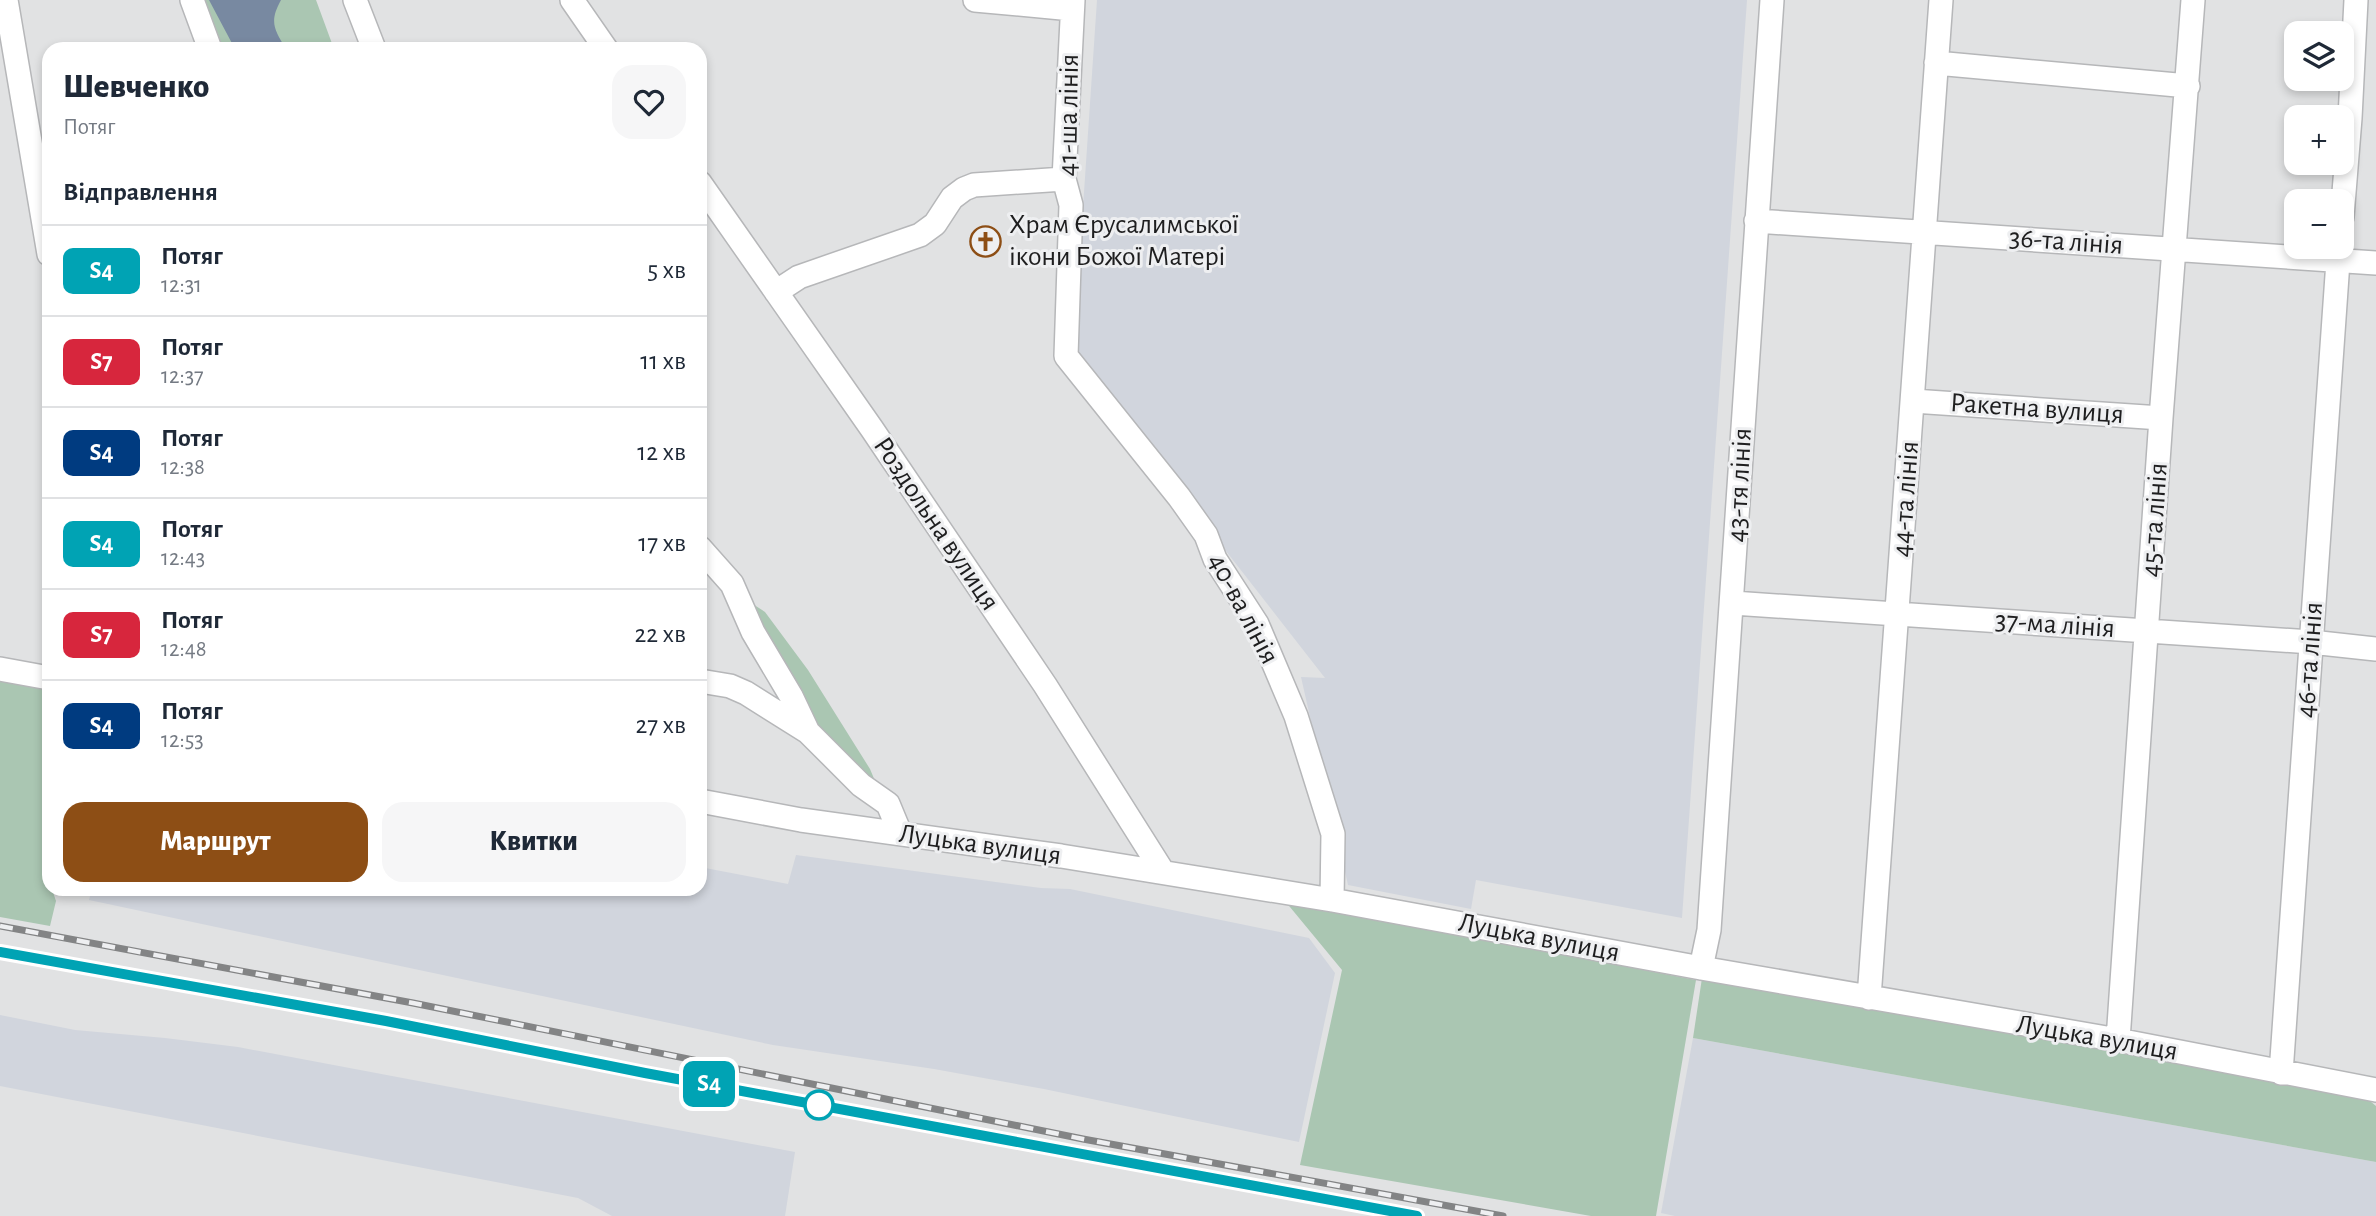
<!DOCTYPE html>
<html lang="uk">
<head>
<meta charset="utf-8">
<style>
  :root { --surface:#fff; --page:#f6f6f7; --text:#1f2937; --muted:#747a83; --line:#e0e1e3; --accent:#8d4e15 }
  body { margin:0; font-family:"Alegreya Sans",sans-serif; background:var(--page); color:var(--text); height:100vh; display:flex; flex-direction:column; font-size:26px; white-space:nowrap }
  * { box-sizing:border-box; margin:0 }
  p { font-size:23px; color:var(--muted) }
  .icon { flex:none; width:38px; height:38px; fill:none; stroke:currentColor; stroke-width:2; stroke-linecap:round; stroke-linejoin:round }
  .map { position:relative; flex:1; overflow:hidden }
  .drawer { position:absolute; left:42px; top:42px; width:665px; height:854px; display:flex; flex-direction:column; background:var(--surface); border-radius:21px; box-shadow:0 4px 10px #0003 }
  .drawer>* { flex:none }
  .badge { padding:0 14px; border-radius:10px; font-size:24px; line-height:46px }
  .tools { position:absolute; left:2284px; top:21px; display:grid; gap:14px }
  .tools a { display:grid; place-items:center; width:70px; height:70px; border-radius:14px; background:var(--surface); box-shadow:0 4px 10px #0003; font-size:35px }
  .map>.badge { position:absolute; translate:-50% -50%; box-shadow:0 0 0 4px #fff }
  h2 { padding:0 21px; font-size:26px; line-height:63px }
  .round { display:grid; place-items:center; flex:none; width:74px; height:74px; border-radius:21px; background:var(--page) }
  .summary { display:flex; align-items:center; justify-content:space-between; height:119px; padding:0 21px }
  h1 { font-size:33px; font-weight:800; line-height:52px }
  .primary-button { display:flex; gap:14px; margin-top:auto; padding:14px 21px }
  .primary-button a { flex:1; height:80px; border-radius:21px; background:var(--accent); color:#fff; font-size:28px; font-weight:800; line-height:80px; text-align:center }
  .primary-button a+a { background:var(--page); color:var(--text) }
  ul { padding:0; list-style:none }
  li { display:flex; align-items:center; gap:21px; height:91px; padding:0 21px; border-top:2px solid var(--line) }
  li div { flex:1 }
  li b { display:block; font-size:26px }
  li em { font-style:normal }
  li .badge { min-width:77px; font-weight:700; text-align:center }
  .map>svg:first-child { display:block }
  .built { fill:#d1d5dd }
  .green { fill:#aac6b2 }
  .water { fill:#7889a1 }
  .lines { fill:none; stroke-linecap:round; stroke-linejoin:round }
  .minor-casing { stroke:#b6b7b9; stroke-width:26 }
  .minor { stroke:#fff; stroke-width:23 }
  .rail-casing { stroke:#838485; stroke-width:7 }
  .rail { stroke:#eeeff1; stroke-width:4.5; stroke-dasharray:13; stroke-linecap:butt }
  .line-casing { stroke:#fff; stroke-width:16 }
  .line { stroke:#00a3b4; stroke-width:10 }
  .stop-dot { fill:#fff; stroke:#00a3b4; stroke-width:3.5 }
  .labels { text-anchor:middle; dominant-baseline:central; stroke-width:6; stroke-linejoin:round; paint-order:stroke }
  .street-label { font-size:28px; fill:#1e1e1f; stroke:#eeeff1 }
  .poi-label { font-size:28px; fill:#1e1e1f; stroke:#eeeff1; text-anchor:start }
</style>
</head>
<body>
<div class="map">
<svg width="2376" height="1216" viewBox="0 0 2376 1216">
  <rect width="100%" height="100%" fill="#e1e2e3"/>
  <!-- built -->
  <path class="built" d="M1097,0H1747L1682,918L1476,880L1471,909L1348,885L1301,677L1325,678L1073,355Z
    M796,855L1041,888L1070,889L1309,938L1335,973L1299,1142L1044,1089L934,1069L773,1045L89,900L92,889H700V867L788,884Z
    M0,1015L75,1030L165,1038L238,1047L795,1152L785,1216H612L578,1198L0,1086Z
    M1693,1038L2376,1162V1216H1675L1661,1213Z"/>
  <!-- green -->
  <path class="green" d="M192,0H316L334,49H210Z
    M745,599L765,612L808,670L870,769L880,793L814,730Z
    M0,680L49,689V861L44,866L49,889H52L56,901L50,926L0,917Z
    M1285,901L1696,980L1656,1216H1591L1300,1165L1342,970Z
    M1702,978L2365,1097L2376,1106V1162L1693,1038Z"/>
  <!-- water -->
  <path class="water" d="M209,0H281C269,22 274,29 286,49H235Z"/>
  <g class="lines">
    <defs>
      <path id="minor" d="M6,0L49,254
        M192,0L210,49
        M355,0L374,49
        M572,0L606,49
        M975,0L1072,9
        M1073,0L1064,179L1071,205L1066,356L1179,497L1206,535L1215,559L1257,624L1296,716L1333,834L1332,900
        M1936,63L2188,86
        M700,183L872,429L1045,685L1163,872
        M2342,217L2350,118L2356,0
        M1756,221L2376,263
        M776,292L799,277L920,235L935,224L952,198L964,189L974,185L1064,179
        M1913,401L2161,418
        M700,548L732,584L753,632L791,696L808,732L861,785L888,804L900,833
        M1733,603L2311,642L2376,649
        M0,669L49,678
        M700,681L730,686L746,693L808,732
        M700,801L801,820L1061,856L1332,900L1701,968L2118,1040L2376,1090
        M1701,968L1709,930C1732,620 1749,310 1772,0
        M1869,998L1941,0
        M2118,1040L2161,418L2193,0
        M2281,1073L2339,247"/>
    </defs>
    <!-- minor casing -->
    <use href="#minor" class="minor-casing"/>
    <!-- minor -->
    <use href="#minor" class="minor"/>
    <defs>
      <path id="rail" d="M0,926L413,1003L1083,1139L1503,1216
        M0,952L386,1021L645,1073L1417,1216"/>
    </defs>
    <!-- rail casing -->
    <use href="#rail" class="rail-casing"/>
    <!-- rail -->
    <use href="#rail" class="rail"/>
  </g>
  <g class="lines">
    <defs>
      <path id="line" d="M0,952L386,1021L645,1073L1417,1216"/>
    </defs>
    <!-- line casing -->
    <use href="#line" class="line-casing"/>
    <!-- line -->
    <use href="#line" class="line"/>
  </g>
  <!-- icons -->
  <defs>
    <symbol id="church-ring" viewBox="-11 -11 22 22"><circle r="9.5" fill="#eeeff1" stroke="#8d4e15" stroke-width="1.5"/><path d="M-1.2-6h2.4v3.5h3.3v2.4h-3.3V6h-2.4V-.1h-3.3v-2.4h3.3Z" fill="#8d4e15"/></symbol>
  </defs>
  <g fill-rule="evenodd">
    <use href="#church-ring" x="968" y="224" width="35" height="35"/>
  </g>
  <!-- markers -->
  <circle class="stop-dot" cx="819" cy="1105" r="14"/>
  <g class="labels">
    <!-- street labels -->
    <g class="street-label">
      <text transform="translate(1069 115) rotate(-89)">41-ша лінія</text>
      <text transform="translate(2066 242) rotate(4)">36-та лінія</text>
      <text transform="translate(2037 409) rotate(4)">Ракетна вулиця</text>
      <text transform="translate(1740 485) rotate(-87)">43-тя лінія</text>
      <text transform="translate(1906 499) rotate(-86)">44-та лінія</text>
      <text transform="translate(2155 520) rotate(-86)">45-та лінія</text>
      <text transform="translate(936 524) rotate(56)">Роздольна вулиця</text>
      <text transform="translate(1243 609) rotate(62)">40-ва лінія</text>
      <text transform="translate(2055 625) rotate(4)">37-ма лінія</text>
      <text transform="translate(2310 660) rotate(-86)">46-та лінія</text>
      <text transform="translate(980 845) rotate(8)">Луцька вулиця</text>
      <text transform="translate(1539 938) rotate(11)">Луцька вулиця</text>
      <text transform="translate(2097 1038) rotate(10)">Луцька вулиця</text>
    </g>
    <!-- poi labels -->
    <g class="poi-label">
      <text x="1009" y="225">Храм Єрусалимської<tspan x="1009" dy="32">ікони Божої Матері</tspan></text>
    </g>
  </g>
</svg>
<div class="tools">
<a><svg class="icon" aria-label="layers" viewBox="0 0 24 24"><path d="M12 4l9 5-9 5-9-5zM3 14l9 5 9-5"/></svg></a>
<a>+</a>
<a>−</a>
</div>
<b class="badge" style="left:709px;top:1084px;background:#00a3b4;color:#fff">S4</b>
<section class="drawer">
<div class="summary"><div><h1>Шевченко</h1><p>Потяг</p></div><a class="round"><svg class="icon" aria-label="heart" viewBox="0 0 24 24"><path d="M12 20l-8-8c-3-5 5-10 8-4 3-6 11-1 8 4z"/></svg></a></div>
<h2>Відправлення</h2>
<ul>
<li><span class="badge" style="background:#00a3b4;color:#fff">S4</span><div><b>Потяг</b><p>12:31</p></div><em>5 хв</em></li>
<li><span class="badge" style="background:#d7263d;color:#fff">S7</span><div><b>Потяг</b><p>12:37</p></div><em>11 хв</em></li>
<li><span class="badge" style="background:#003b80;color:#fff">S4</span><div><b>Потяг</b><p>12:38</p></div><em>12 хв</em></li>
<li><span class="badge" style="background:#00a3b4;color:#fff">S4</span><div><b>Потяг</b><p>12:43</p></div><em>17 хв</em></li>
<li><span class="badge" style="background:#d7263d;color:#fff">S7</span><div><b>Потяг</b><p>12:48</p></div><em>22 хв</em></li>
<li><span class="badge" style="background:#003b80;color:#fff">S4</span><div><b>Потяг</b><p>12:53</p></div><em>27 хв</em></li>
</ul>
<div class="primary-button"><a>Маршрут</a><a>Квитки</a></div>
</section>
</div>
</body>
</html>
